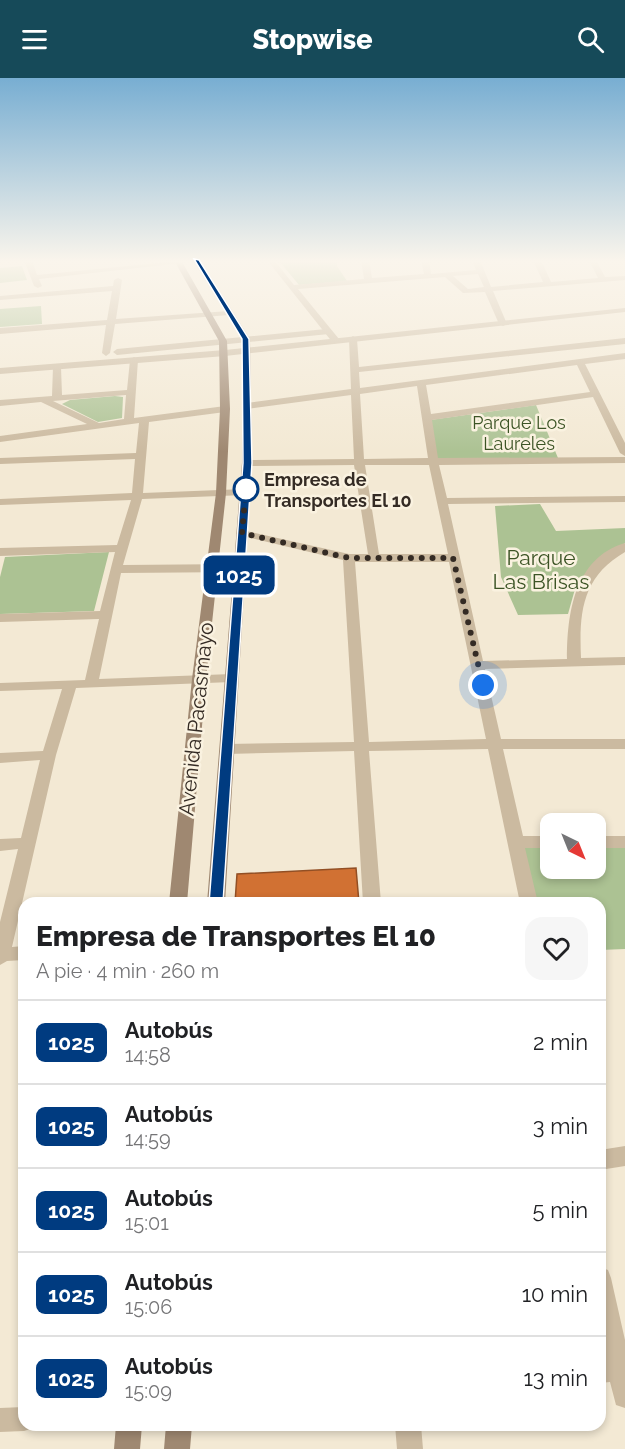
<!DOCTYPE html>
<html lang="es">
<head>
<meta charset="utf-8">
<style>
  :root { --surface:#fff; --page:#f6f6f6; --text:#202124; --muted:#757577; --line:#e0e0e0; --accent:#164a59 }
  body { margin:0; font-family:Raleway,sans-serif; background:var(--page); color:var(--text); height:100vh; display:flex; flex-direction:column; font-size:22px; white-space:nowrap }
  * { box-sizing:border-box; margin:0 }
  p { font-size:20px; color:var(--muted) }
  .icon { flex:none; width:33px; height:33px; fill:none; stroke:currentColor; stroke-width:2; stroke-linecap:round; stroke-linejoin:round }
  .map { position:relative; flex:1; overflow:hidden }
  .drawer { position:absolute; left:18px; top:819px; width:588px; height:534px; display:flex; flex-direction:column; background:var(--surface); border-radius:18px; box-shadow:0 3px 9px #0003 }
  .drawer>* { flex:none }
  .badge { padding:0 12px; border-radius:9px; font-size:21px; line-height:39px }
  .needle { width:39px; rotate:137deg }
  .buttons { position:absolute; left:540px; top:735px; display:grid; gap:12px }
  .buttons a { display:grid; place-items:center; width:66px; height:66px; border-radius:12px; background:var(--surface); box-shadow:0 3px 9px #0003; font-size:30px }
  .you { position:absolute; width:30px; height:30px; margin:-15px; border:4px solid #fff; border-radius:50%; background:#1a73e8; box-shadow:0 0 0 9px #1a73e833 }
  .map>.badge { position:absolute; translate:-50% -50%; box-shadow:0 0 0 3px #fff }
  .round { display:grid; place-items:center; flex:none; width:63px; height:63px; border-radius:18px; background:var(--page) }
  .overview { display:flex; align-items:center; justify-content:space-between; height:102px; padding:0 18px }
  h1 { font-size:28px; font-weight:800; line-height:45px }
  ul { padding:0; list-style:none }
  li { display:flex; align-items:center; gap:18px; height:84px; padding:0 18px; border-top:2px solid var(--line) }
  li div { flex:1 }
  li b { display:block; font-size:22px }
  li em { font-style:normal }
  li .badge { min-width:66px; font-weight:700; text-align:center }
  header { display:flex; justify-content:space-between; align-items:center; height:78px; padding:0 18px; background:var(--accent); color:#fff; font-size:27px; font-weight:800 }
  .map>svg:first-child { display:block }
  .green { fill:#acc293 }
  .building { fill:#d17133; stroke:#924f24; stroke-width:1.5 }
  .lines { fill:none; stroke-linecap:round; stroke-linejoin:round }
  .minor { fill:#cbbaa0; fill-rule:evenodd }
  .tertiary { fill:#cbbaa0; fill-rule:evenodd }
  .secondary { fill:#9f8871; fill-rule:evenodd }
  .line { fill:#003b80; stroke:#fff; stroke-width:1.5 }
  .walk { stroke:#342b24; stroke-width:6; stroke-dasharray:0 10.8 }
  .stop-dot { fill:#fff; stroke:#003b80; stroke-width:3 }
  .labels { text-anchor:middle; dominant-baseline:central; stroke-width:5; stroke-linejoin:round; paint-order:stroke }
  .far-park-label { font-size:18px; fill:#3c5425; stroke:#faf2e0 }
  .far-stop-label { font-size:18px; font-weight:bold; fill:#342b24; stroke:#faf2e0; text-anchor:start }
  .park-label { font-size:21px; fill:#3c5425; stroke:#faf2e0 }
  .street-label { font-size:21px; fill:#342b24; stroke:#faf2e0 }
</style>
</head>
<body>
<header><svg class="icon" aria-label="menu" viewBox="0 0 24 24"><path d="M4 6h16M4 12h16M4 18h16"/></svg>Stopwise<svg class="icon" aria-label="search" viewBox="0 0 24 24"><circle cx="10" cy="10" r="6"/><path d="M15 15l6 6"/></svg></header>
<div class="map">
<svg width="625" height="1371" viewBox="0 0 625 1371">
  <rect width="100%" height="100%" fill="#f3e9d4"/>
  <!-- green -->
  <path class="green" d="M291,182H337V188L347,203L299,207L280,184Z
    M22,188L27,202L0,205V190Z
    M41,228L42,246L0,249V231Z
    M115,318L123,319L122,340L98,344L62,326L70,322Z
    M536,327L558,380H437L430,342Z
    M540,426L556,453L625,450V465L590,491L575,511L568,536L518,537L501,499L495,428Z
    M109,474L94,533L0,536V499L5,479Z
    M596,769H625V871L600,872V825H536L524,770H550V790H596Z"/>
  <!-- building -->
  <path class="building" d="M356,790L359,825H235L237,796Z"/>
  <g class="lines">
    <!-- minor -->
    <path class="minor" d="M0,182H11L0,185Z
      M24,182H32L37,197L178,183L182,185L39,201L42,208L38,210L34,208Z
      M267,182H274L294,207L364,201L361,182H369L372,200L424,196L421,182H429L431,196L476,192L472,182H480L491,209L543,204L533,182H541L551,204L598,200L589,182H596L605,199L625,198V202L493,213L507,246L503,248L499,246L485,214L463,215L445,199L298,211L339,261V265H333ZM478,196L484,209L468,211L453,198Z
      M118,200L122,202L116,241L229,233L233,235L229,237L115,246L110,275L106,278L102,275L106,247L0,256V250L107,242L112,213L0,222V218L113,208L114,202Z
      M353,258L357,261L359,289L625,260V266L359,294L360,310L625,275V281L585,286L625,365V378L620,375L593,319L432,342L438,380L625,379V385L439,387L447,420L625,418V424L448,426L483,583L567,581C567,536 574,480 625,465V474C582,499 579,534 581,580L625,579V587L485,591L501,661H625V671H503L523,758H550V770H525L538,825H520L488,671L369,673L381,825H363L354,673L227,676L220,671L227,666L354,664L343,482L238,457L236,455L242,452L349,476H368L354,387L247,388L242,385L247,382L354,381L351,317L247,331L242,328L247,325L351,311L349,261ZM577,287L590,314L431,336L426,307ZM417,308L428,380L364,381L360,316ZM365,387H429L448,476H379ZM355,484H449L486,661L369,664Z
      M134,279L138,282L134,340L225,328L230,331L225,334L149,344L143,415L245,411L250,414L245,417L142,421L123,487L240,486L246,490L240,494L121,495L99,601L232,596L239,600L232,604L76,610L56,677L12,869L24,868V882L7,883L0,887V844L18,771L0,773V761L21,760L40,682L0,685V675L43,673L62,611L0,613V605L85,602L99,541L0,544V536L100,533L115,474L0,478V470L117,467L131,422L0,427V421L132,415L135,381L0,386V380L136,375L139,345L0,364V358L87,346L41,324L0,328V322L52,318L53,289L57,286L61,289L62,317L127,312L130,282ZM126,317L124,341L99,345L53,323Z
      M596,758H625V770H596Z
      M625,1068V1088L600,1092V1072Z
      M600,1189L608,1192L611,1200L625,1262V1330L616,1327L610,1304L600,1305V1281L605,1280L600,1256Z
      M24,1329V1347H34L33,1350L24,1353L0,1354V1330Z
      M395,1347H421L423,1371H397Z"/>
    <!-- tertiary -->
    <path class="tertiary" d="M625,230V234L225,278L0,296V290L225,272Z
      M326,251L329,252V256L117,277L113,274L117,271Z"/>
    <!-- secondary -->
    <path class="secondary" d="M174,182H181L227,263L230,331L226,415L206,601L187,825H169L192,601L216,415L220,331L219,263Z
      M193,182H200L250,261L252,385L225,825H207L242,385V261Z
      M116,1347H142L140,1371H114Z
      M166,1347H192L190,1371H164Z"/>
  </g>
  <!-- sky -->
  <linearGradient id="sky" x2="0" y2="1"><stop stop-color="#78aed2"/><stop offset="0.49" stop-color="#faf5ec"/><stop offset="1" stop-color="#faf5ec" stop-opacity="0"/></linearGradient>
  <rect width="625" height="374" fill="url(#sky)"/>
  <!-- line -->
  <path class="line" d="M194,181L199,182L249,261L252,385L223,825L216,830L209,825L243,385L242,261Z"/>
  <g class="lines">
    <!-- walk -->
    <path class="walk" d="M246,411L242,455L349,480H453L483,607"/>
  </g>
  <!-- markers -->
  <circle class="stop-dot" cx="246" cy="411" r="12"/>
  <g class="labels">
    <!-- far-park labels -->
    <g class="far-park-label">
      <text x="519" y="344">Parque Los<tspan x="519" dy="21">Laureles</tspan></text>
    </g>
    <!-- far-stop labels -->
    <g class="far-stop-label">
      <text x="264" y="401">Empresa de<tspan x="264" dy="21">Transportes El 10</tspan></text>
    </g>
    <!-- park labels -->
    <g class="park-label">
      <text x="541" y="479">Parque<tspan x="541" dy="24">Las Brisas</tspan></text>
    </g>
    <!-- street labels -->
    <g class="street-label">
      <text transform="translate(196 641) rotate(-84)">Avenida Pacasmayo</text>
    </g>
  </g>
</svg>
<div class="buttons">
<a><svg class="needle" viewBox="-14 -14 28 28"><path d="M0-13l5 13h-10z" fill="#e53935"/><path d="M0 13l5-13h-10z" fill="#757577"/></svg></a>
</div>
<div class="you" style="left:483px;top:607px"></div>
<b class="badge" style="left:239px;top:497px;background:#003b80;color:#fff">1025</b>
<section class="drawer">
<div class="overview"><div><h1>Empresa de Transportes El 10</h1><p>A pie · 4 min · 260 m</p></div><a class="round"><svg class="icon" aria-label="heart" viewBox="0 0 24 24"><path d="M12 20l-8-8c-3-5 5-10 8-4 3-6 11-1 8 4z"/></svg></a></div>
<ul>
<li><span class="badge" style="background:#003b80;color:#fff">1025</span><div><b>Autobús</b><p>14:58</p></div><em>2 min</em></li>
<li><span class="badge" style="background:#003b80;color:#fff">1025</span><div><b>Autobús</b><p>14:59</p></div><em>3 min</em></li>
<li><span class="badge" style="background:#003b80;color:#fff">1025</span><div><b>Autobús</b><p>15:01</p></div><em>5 min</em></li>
<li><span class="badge" style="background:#003b80;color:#fff">1025</span><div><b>Autobús</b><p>15:06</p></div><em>10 min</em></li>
<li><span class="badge" style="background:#003b80;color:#fff">1025</span><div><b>Autobús</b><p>15:09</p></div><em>13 min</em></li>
</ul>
</section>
</div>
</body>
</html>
